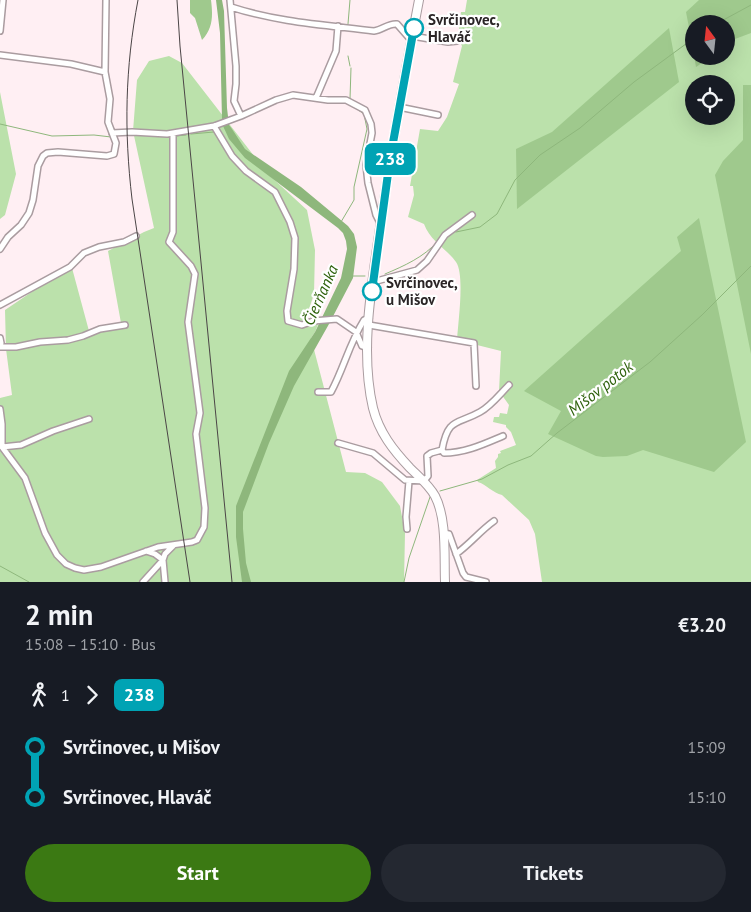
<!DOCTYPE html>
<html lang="en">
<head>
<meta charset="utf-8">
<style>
  :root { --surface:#171b24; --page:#242831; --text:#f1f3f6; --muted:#9ea1a6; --accent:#3b7913 }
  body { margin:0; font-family:"PT Sans",sans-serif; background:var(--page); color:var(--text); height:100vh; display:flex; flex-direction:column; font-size:19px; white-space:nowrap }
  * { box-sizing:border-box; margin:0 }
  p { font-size:16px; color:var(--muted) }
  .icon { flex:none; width:28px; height:28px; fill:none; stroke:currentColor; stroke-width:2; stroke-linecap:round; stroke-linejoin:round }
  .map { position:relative; height:582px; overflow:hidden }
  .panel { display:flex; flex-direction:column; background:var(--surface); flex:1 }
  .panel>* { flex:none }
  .badge { padding:0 10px; border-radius:8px; font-size:18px; line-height:32px }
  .needle { width:32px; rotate:345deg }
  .controls { position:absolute; left:685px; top:15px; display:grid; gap:10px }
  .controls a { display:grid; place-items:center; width:50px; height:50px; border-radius:50%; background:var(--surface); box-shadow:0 5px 20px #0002; font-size:25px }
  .map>.badge { position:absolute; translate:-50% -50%; box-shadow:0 0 0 2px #fff }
  .legs { display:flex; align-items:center; gap:8px; height:55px; padding:0 25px; font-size:16px }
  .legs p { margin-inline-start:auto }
  .summary { display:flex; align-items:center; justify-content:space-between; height:85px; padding:0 25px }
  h1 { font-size:28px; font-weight:700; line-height:38px }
  .action { display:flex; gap:10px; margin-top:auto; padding:10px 25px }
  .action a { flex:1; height:58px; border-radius:30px; background:var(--accent); color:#fff; font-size:20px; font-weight:700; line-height:58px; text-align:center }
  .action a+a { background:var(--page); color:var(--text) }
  ul { padding:0 25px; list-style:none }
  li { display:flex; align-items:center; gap:18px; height:50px; font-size:19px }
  li i { display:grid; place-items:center; width:8px; height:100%; margin:0 6px; background:currentColor }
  li i::after { content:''; width:12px; height:12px; margin:-6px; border:4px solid; border-radius:50%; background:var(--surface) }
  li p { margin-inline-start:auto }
  li:first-child i { background:linear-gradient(#0000 50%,currentColor 0) }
  li:last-child i { background:linear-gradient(currentColor 50%,#0000 0) }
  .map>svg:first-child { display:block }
  .green { fill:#bbe1ab; fill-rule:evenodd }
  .forest { fill:#9fc98d }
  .water { fill:#8eb77c }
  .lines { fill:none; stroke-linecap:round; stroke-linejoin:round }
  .stream { stroke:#8eb77c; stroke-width:1 }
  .street-casing { stroke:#aa9ca0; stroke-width:8 }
  .primary-casing { stroke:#aa9ca0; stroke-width:10 }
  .street { stroke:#fff; stroke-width:5 }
  .primary { stroke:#fff; stroke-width:8 }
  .rail { stroke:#4b4546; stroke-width:1 }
  .line-1-casing { stroke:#fff; stroke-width:11 }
  .line-1 { stroke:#00a3b4; stroke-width:8 }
  .stop-1-dot { fill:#fff; stroke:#00a3b4; stroke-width:2.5 }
  .labels { text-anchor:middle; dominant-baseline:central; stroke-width:4.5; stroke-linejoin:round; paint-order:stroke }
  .stop-label { font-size:15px; font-weight:bold; fill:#2a2526; stroke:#fff; text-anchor:start }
  .water-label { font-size:16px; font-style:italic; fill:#2e610c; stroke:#fff }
</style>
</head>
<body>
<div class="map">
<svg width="751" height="582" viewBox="0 0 751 582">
  <rect width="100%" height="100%" fill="#ffeff3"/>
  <!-- green -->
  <path class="green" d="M467,0H751V582H542L535,534L529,520L502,495C493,493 487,485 478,482L477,480L496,468L495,461L498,457V454L501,453L500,451L516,445L511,432L506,427V425L493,422L494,417H499L500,413L507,414L509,405L499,391L501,351L457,340C458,323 465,275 456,262C446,248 430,241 424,224L408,217L414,195L413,186H410L420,129L438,131L447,117L459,84L453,82L462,46L458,39L461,12H465ZM694,24H726V56H694ZM694,84H726V116H694Z
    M169,56L182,63L268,174L307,210L315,250L314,294L306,318L308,324L319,322L315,332L311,338L346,472L365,473L382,482L400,506L405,533L404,582H0V398L12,395L6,349L5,310L42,285L72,268L89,331L121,323L108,251L144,232L154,228L133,131L137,80L149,61Z
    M0,92L16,174L5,215L0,219Z"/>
  <!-- forest -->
  <path class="forest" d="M190,0H211C213,16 213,28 202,40L195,18L190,13Z
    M699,0H751V33L735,39L726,46V24H694V53L686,12Z
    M669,28L679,82L517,209L516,149L552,132Z
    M694,56H712L696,67Z
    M743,85H751V354L715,175L723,161L743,140Z
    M699,218L746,442L714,472L643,450L627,456L603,457L596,456L548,434L561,411L524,391L681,251L677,237Z"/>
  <!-- water -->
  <path class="water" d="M216,0H222L224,11L227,108L229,125L232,129L245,149L301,187L348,226L354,234L357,247L353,278L329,324L294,386L269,443L243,512V529L246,563L251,582H242L236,537V506L289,371L315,332L341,278L347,249L346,241L343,233L338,228L245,158L229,139L223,126L222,119L220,33Z"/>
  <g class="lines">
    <!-- stream -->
    <path class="stream" d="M348,24L350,0
      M716,24L751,5
      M348,56L350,66
      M350,99L351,68
      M0,124L52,136L94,135L111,137
      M191,134L214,132
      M176,136L186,135
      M341,222L354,200V187L367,129L364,114L351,105
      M456,232L480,227L497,214L515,180L540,155L580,128L634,82L694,38
      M385,274C404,266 424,257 437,242
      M353,276H365
      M440,491L482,479L508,465L531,456L557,433L650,362L702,315L751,266
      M0,566L29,582
      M404,582L409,558L430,497"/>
    <defs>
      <path id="street" d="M230,0L236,66V84L234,101L241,116
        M231,7C277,22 326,25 374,31C383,30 388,23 397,24L411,40
        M0,31L3,0
        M412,36L448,42L457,41
        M0,55L71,64L105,72
        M316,98L336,51L338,26
        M399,107L438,115
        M214,126L232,156L246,171L275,192L290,222L295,238L294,269L287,311L288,321L302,325L313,321L337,319L356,332L362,346L368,348
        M112,133L132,132L167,134L214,126L241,116L276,100L293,95L328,100H346L365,110L371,124L372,133L366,165L368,183L376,215L380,223
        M0,249L8,237L21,225L29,213L33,200L38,166L43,156L47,153L58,152L107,156L114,154L116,143L108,122L110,99L105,72L106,0
        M373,282L417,270L427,261L445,235L472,215
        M0,305L70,267L84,253L99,247L124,242L136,236
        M369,325L474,343L476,386
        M0,338L1,343L0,347
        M0,347H16L40,342L68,340L83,336L100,329L125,325
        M318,392H331C344,368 349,344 364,320L369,318
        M0,409L2,424V447L25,478L45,533L57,555L66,564L75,568L84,570L101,567L158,547L192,542L197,540L204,527L205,508L196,434L200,413L188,322L195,274L191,266L169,242L173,232V133
        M338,443L373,453L405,480L424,481L428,476L427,456L431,453L442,450C448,417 457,425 480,412C491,406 500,394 509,385
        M2,447L21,445L53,431L89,419
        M442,450L444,453C465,453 484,444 503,436
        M407,529L406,517L409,481
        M443,533L449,534L463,573L466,577L486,582
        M146,551L155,554L163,560L165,582
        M456,554C470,544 480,531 494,521
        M143,582L163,560L165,554L173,546"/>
      <path id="primary" d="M419,0C404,78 390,156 379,235C371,289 360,353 373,408C379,432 393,450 410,468C419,477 429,485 435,496C447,519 444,556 445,582"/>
    </defs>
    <!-- street casing -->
    <use href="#street" class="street-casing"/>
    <!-- primary casing -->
    <use href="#primary" class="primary-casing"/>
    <!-- street -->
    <use href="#street" class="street"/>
    <!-- primary -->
    <use href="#primary" class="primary"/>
    <!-- rail -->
    <path class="rail" d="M138,0C125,68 124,131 132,199L190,582
      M177,0L180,46L232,582"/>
  </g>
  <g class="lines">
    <defs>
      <path id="line-1" d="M372,291L390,159L414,28"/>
    </defs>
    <!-- line-1 casing -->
    <use href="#line-1" class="line-1-casing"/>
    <!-- line-1 -->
    <use href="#line-1" class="line-1"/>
  </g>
  <!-- markers -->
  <g class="stop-1-dot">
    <circle cx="414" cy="28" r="9"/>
    <circle cx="372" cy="291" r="9"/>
  </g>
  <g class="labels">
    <!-- stop labels -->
    <g class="stop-label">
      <text x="428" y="19">Svrčinovec,<tspan x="428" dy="17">Hlaváč</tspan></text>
      <text x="386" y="282">Svrčinovec,<tspan x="386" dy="17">u Mišov</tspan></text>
    </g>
    <!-- water labels -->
    <g class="water-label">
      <text transform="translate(320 295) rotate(-66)">Čierňanka</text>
      <text transform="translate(600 388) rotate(-38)">Mišov potok</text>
    </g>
  </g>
</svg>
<div class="controls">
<a><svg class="needle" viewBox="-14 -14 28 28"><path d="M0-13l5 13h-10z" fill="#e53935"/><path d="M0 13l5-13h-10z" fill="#9ea1a6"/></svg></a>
<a><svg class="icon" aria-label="locate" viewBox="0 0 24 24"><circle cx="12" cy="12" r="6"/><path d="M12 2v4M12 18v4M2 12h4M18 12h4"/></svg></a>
</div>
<b class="badge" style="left:390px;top:159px;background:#00a3b4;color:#fff">238</b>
</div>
<section class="panel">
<div class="summary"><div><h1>2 min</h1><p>15:08 – 15:10 · Bus</p></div><b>€3.20</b></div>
<div class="legs"><svg class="icon" aria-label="walk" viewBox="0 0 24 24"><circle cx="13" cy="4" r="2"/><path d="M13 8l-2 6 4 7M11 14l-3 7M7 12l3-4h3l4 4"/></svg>1<svg class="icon" aria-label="forward" viewBox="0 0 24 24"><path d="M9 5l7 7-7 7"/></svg><b class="badge" style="background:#00a3b4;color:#fff">238</b></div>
<ul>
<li><i style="color:#00a3b4"></i><b>Svrčinovec, u Mišov</b><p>15:09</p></li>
<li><i style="color:#00a3b4"></i><b>Svrčinovec, Hlaváč</b><p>15:10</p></li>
</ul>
<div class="action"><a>Start</a><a>Tickets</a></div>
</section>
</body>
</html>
